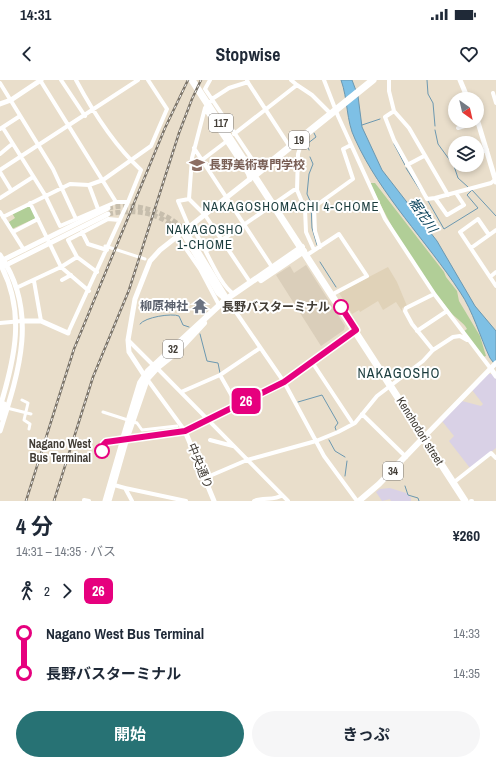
<!DOCTYPE html>
<html lang="ja">
<head>
<meta charset="utf-8">
<style>
  :root { --surface:#fff; --page:#f6f6f7; --text:#1f2937; --muted:#747a83; --accent:#277274 }
  body { margin:0; font-family:"Archivo Narrow","Noto Sans JP",sans-serif; background:var(--page); color:var(--text); height:100vh; display:flex; flex-direction:column; font-size:15px; white-space:nowrap }
  * { box-sizing:border-box; margin:0 }
  p { font-size:13px; color:var(--muted) }
  .icon { flex:none; width:22px; height:22px; fill:none; stroke:currentColor; stroke-width:2; stroke-linecap:round; stroke-linejoin:round }
  .map { position:relative; height:421px; overflow:hidden }
  .side { display:flex; flex-direction:column; background:var(--surface); flex:1 }
  .side>* { flex:none }
  .badge { padding:0 8px; border-radius:6px; font-size:14px; line-height:26px }
  .needle { width:26px; rotate:146deg }
  .buttons { position:absolute; left:448px; top:12px; display:grid; gap:8px }
  .buttons a { display:grid; place-items:center; width:36px; height:36px; border-radius:50%; background:var(--surface); box-shadow:0 2px 6px #0003; font-size:20px }
  .map>.badge { position:absolute; translate:-50% -50%; box-shadow:0 0 0 2px #fff }
  .legs { display:flex; align-items:center; gap:6px; height:44px; padding:0 16px; font-size:13px }
  .legs p { margin-inline-start:auto }
  .headline { display:flex; align-items:center; justify-content:space-between; height:68px; padding:0 16px }
  h1 { font-size:22px; font-weight:700; line-height:30px }
  .action { display:flex; gap:8px; margin-top:auto; padding:8px 16px }
  .action a { flex:1; height:46px; border-radius:24px; background:var(--accent); color:#fff; font-size:16px; font-weight:700; line-height:46px; text-align:center }
  .action a+a { background:var(--page); color:var(--text) }
  ul { padding:0 16px; list-style:none }
  li { display:flex; align-items:center; gap:14px; height:40px; font-size:15px }
  li i { display:grid; place-items:center; width:6px; height:100%; margin:0 5px; background:currentColor }
  li i::after { content:''; width:10px; height:10px; margin:-5px; border:3px solid; border-radius:50%; background:var(--surface) }
  li p { margin-inline-start:auto }
  li:first-child i { background:linear-gradient(#0000 50%,currentColor 0) }
  li:last-child i { background:linear-gradient(currentColor 50%,#0000 0) }
  .status { display:flex; justify-content:space-between; align-items:center; height:28px; padding:0 20px; background:var(--surface); direction:ltr }
  .status svg { height:11px; fill:currentColor }
  header { display:flex; justify-content:space-between; align-items:center; height:52px; padding:0 16px; background:var(--surface); font-size:18px; font-weight:700 }
  .map>svg:first-child { display:block }
  .built { fill:#e0d2b8 }
  .industrial { fill:#daceba }
  .education { fill:#d9d1e6 }
  .green { fill:#b1ce97 }
  .water { fill:#7ec0e5; stroke:#6c98b0 }
  .lines { fill:none; stroke-linecap:round; stroke-linejoin:round }
  .stream { stroke:#6c98b0; stroke-width:1 }
  .tertiary-tunnel { stroke:#c7bead; stroke-width:5; stroke-dasharray:5 2.5; stroke-linecap:butt }
  .pedestrian { stroke:#fff; stroke-width:3 }
  .minor { stroke:#fff; stroke-width:4 }
  .tertiary { stroke:#fff; stroke-width:5 }
  .primary { stroke:#fff; stroke-width:6 }
  .trunk { stroke:#fff; stroke-width:7 }
  .rail-casing { stroke:#7b7469; stroke-width:2.5 }
  .rail { stroke:#fff; stroke-width:1; stroke-dasharray:3; stroke-linecap:butt }
  .line-1-casing { stroke:#fff; stroke-width:9 }
  .line-1 { stroke:#e6007e; stroke-width:6 }
  .stop-1-dot { fill:#fff; stroke:#e6007e; stroke-width:2 }
  .labels { text-anchor:middle; dominant-baseline:central; stroke-width:4; stroke-linejoin:round; paint-order:stroke }
  .shield { fill:#fff; stroke:#7a7672; stroke-width:1 }
  .shield-label { font-size:11px; font-weight:bold; fill:#413c35 }
  .education-label { font-size:12px; font-weight:bold; fill:#785e54; stroke:#fff; text-anchor:start }
  .worship-label { font-size:12px; font-weight:bold; fill:#5b616d; stroke:#fff; text-anchor:end }
  .stop-label { font-size:12px; font-weight:bold; fill:#413c35; stroke:#fff; text-anchor:end }
  .street-label { font-size:12px; fill:#413c35; stroke:#fff }
  .neighbourhood-label { font-size:13px; letter-spacing:1px; fill:#1a3c3d; stroke:#fff }
  .water-label { font-size:13px; font-style:italic; fill:#013b54; stroke:#fff }
  .quarter-label { font-size:14px; letter-spacing:1px; fill:#1a3c3d; stroke:#fff }
</style>
</head>
<body>
<div class="status"><b>14:31</b><svg viewBox="0 0 49 12"><path d="M0 12V9h3v3zM5 12V6h3v6zM10 12V3h3v9zM15 12V0h3v12zM26 1h20v11H26zM47 4h2v5h-2z"/></svg></div>
<header><svg class="icon" aria-label="back" viewBox="0 0 24 24"><path d="M15 5l-7 7 7 7"/></svg>Stopwise<svg class="icon" aria-label="heart" viewBox="0 0 24 24"><path d="M12 20l-8-8c-3-5 5-10 8-4 3-6 11-1 8 4z"/></svg></header>
<div class="map">
<svg width="496" height="421" viewBox="0 0 496 421">
  <rect width="100%" height="100%" fill="#e9decb"/>
  <!-- built -->
  <path class="built" d="M388,187L397,202L407,226L402,228V231L396,222L383,230L378,221L360,232L359,230L352,234L339,213L340,212Z"/>
  <!-- industrial -->
  <path class="industrial" d="M306,185L345,246L344,250L321,266L276,195L290,186L294,193Z"/>
  <!-- education -->
  <path class="education" d="M488,294H492L496,299V368L470,388L449,361L454,356L442,341L462,321L481,326L483,324L472,310Z
    M390,408L406,413L411,418V421H391L390,419L382,421L376,412L380,409Z"/>
  <!-- green -->
  <path class="green" d="M370,103H375L444,192L446,197L457,211L459,221L480,256L486,276L483,277L464,251L467,249C464,243 457,239 452,234C440,219 428,203 417,187C398,160 384,132 370,103Z
    M30,126L36,138L12,149L9,142L15,138L12,133Z"/>
  <!-- water -->
  <path class="water" d="M341,0H352L358,16L362,47L382,90L437,161L475,226L496,251V286L490,278C480,257 473,231 460,212C426,160 381,116 355,59C346,41 348,19 341,0Z"/>
  <g class="lines">
    <!-- stream -->
    <path class="stream" d="M427,0L428,14L433,23L435,46
      M362,45L380,39
      M435,50L438,64L454,86L458,98L468,107
      M394,64L405,85
      M309,70L307,64L316,57L314,53
      M310,77L313,84L309,94L307,114L311,123L312,148L317,165
      M406,88L420,110
      M472,110L496,136
      M428,121L444,149L478,128L467,115L472,110
      M320,182L336,207
      M140,244C145,237 172,233 179,236L183,245L189,247
      M200,254L207,281L218,283L220,293
      M298,322L322,315L338,343L335,347L336,350
      M329,360L335,371L345,377
      M345,396L347,381
      M405,406L408,415L418,418L419,421"/>
    <!-- tertiary-tunnel -->
    <path class="tertiary-tunnel" d="M108,128C138,122 165,131 187,152
      M108,134C138,128 162,133 184,155"/>
    <!-- pedestrian -->
    <path class="pedestrian" d="M105,166L145,179
      M22,320L28,323L24,340L30,344L29,349
      M7,328L31,334
      M103,332L137,343L142,350L177,346"/>
    <!-- minor -->
    <path class="minor" d="M40,0L116,122
      M61,0L85,36
      M76,0C93,32 114,65 141,90L128,122
      M210,0L205,9L260,91
      M324,0L338,36L385,139L435,215L491,289
      M389,0V11L394,31L409,48L448,115
      M247,1L290,67
      M248,2L229,8L212,19L205,28L192,78L189,119L205,135L250,202
      M0,3L53,89L76,139
      M297,5L312,15L331,34
      M493,13L496,23
      M205,29L248,94L250,100
      M394,31L385,37L394,60L427,119L435,118L491,103L496,99
      M3,48L45,115L60,146L116,122H128L68,253
      M458,48L478,42
      M0,49L20,36
      M234,54L297,5L291,0
      M303,58L298,74L297,110L305,129L306,152L314,170
      M194,68L272,187
      M477,73L487,70
      M0,74L12,64
      M202,80L227,61
      M407,85L424,76
      M0,90L138,0
      M0,92L11,110
      M89,105L98,129
      M0,118L33,97
      M435,118L447,135L464,125L456,113
      M189,119L178,121L189,147
      M30,123L61,187L89,211
      M0,132L24,170
      M3,137L70,104L89,105L103,100L151,66L167,29L148,0
      M191,146C204,162 218,205 234,214
      M13,152L38,139
      M82,152L88,164L107,170
      M489,155L478,139L460,152L496,206
      M177,156L200,189L219,225
      M320,167L315,151L314,127L353,99L343,69L351,65
      M471,168L496,150
      M206,171L294,110H297
      M307,175L339,154L367,196L333,214
      M77,177L97,192
      M490,197L496,192
      M62,200L71,195
      M34,201L41,241
      M16,208L61,187L77,177L68,160L108,139L119,140
      M229,222L284,302L324,376L357,421
      M0,243L22,241
      M417,251L447,231
      M128,260L153,285
      M433,270L412,244L405,231L406,228L434,214
      M312,282L353,344
      M157,288L288,421
      M220,295L237,325
      M147,299L185,351
      M181,312L220,295L260,268
      M362,334L406,377
      M210,360L233,366
      M205,398L247,380L316,361L338,352L355,343L377,316L423,281L433,270L453,257L460,256L467,260
      M453,403L491,373L496,378
      M114,405L125,408L132,421
      M125,408L186,421
      M84,421V420L89,421
      M254,421C263,417 275,421 282,415
      M471,421H472"/>
    <!-- tertiary -->
    <path class="tertiary" d="M460,0L468,19
      M0,24L11,20L41,0
      M477,39L496,102
      M187,153L228,220
      M184,155L218,213L229,222
      M0,175C39,231 19,292 0,351
      M1,181L108,128
      M0,184C26,231 15,278 0,327
      M4,186L108,134
      M22,241H41L68,253
      M491,289L496,296
      M144,295L129,272L128,260L135,219L150,181L160,170L255,95
      M0,338L4,324
      M185,351L214,421
      M424,357L496,283
      M105,421L123,359L185,351L284,302L356,250
      M109,421L127,358"/>
    <!-- primary -->
    <path class="primary" d="M261,200L304,171
      M128,354L147,299L157,288L177,272L204,243
      M123,359L140,303L148,291L225,220L302,167
      M359,421L379,404L424,357"/>
    <!-- trunk -->
    <path class="trunk" d="M192,0L465,421
      M255,95L373,0"/>
    <defs>
      <path id="rail" d="M26,421L74,269L165,48L188,0
        M54,421L93,297L129,210L179,53L192,19L201,0"/>
    </defs>
    <!-- rail casing -->
    <use href="#rail" class="rail-casing"/>
    <!-- rail -->
    <use href="#rail" class="rail"/>
  </g>
  <g class="lines">
    <defs>
      <path id="line-1" d="M102,371L104,364L106,362L185,351L284,302L356,250L341,227"/>
    </defs>
    <!-- line-1 casing -->
    <use href="#line-1" class="line-1-casing"/>
    <!-- line-1 -->
    <use href="#line-1" class="line-1"/>
  </g>
  <!-- icons -->
  <defs>
    <symbol id="university-bare" viewBox="-9 -9 18 18"><path d="M0-5L7-2L0 1L-7-2ZM-4 1L0 2.5L4 1V4Q0 6-4 4Z" fill="#8d6e63" stroke="#fff" stroke-width="2.5" paint-order="stroke"/></symbol>
    <symbol id="temple-bare" viewBox="-9 -9 18 18"><path d="M0-6L5-2H3V0L6.5 2.5H4V6H1.5V3h-3V6H-4V2.5H-6.5L-3 0V-2H-5Z" fill="#6b7280" stroke="#fff" stroke-width="2.5" paint-order="stroke"/></symbol>
  </defs>
  <g fill-rule="evenodd">
    <use href="#university-bare" x="186" y="74" width="22" height="22"/>
    <use href="#temple-bare" x="189" y="215" width="22" height="22"/>
  </g>
  <!-- markers -->
  <g class="stop-1-dot">
    <circle cx="341" cy="227" r="7"/>
    <circle cx="102" cy="371" r="7"/>
  </g>
  <g class="labels">
    <!-- shield labels -->
    <g class="shield">
      <rect x="209" y="34" width="24" height="18" rx="3"/>
      <rect x="289" y="51" width="20" height="18" rx="3"/>
      <rect x="163" y="260" width="20" height="18" rx="3"/>
      <rect x="383" y="382" width="20" height="18" rx="3"/>
    </g>
    <g class="shield-label">
      <text x="221" y="43">117</text>
      <text x="299" y="60">19</text>
      <text x="173" y="269">32</text>
      <text x="393" y="391">34</text>
    </g>
    <!-- education labels -->
    <g class="education-label">
      <text x="209" y="85">長野美術専門学校</text>
    </g>
    <!-- worship labels -->
    <g class="worship-label">
      <text x="188" y="226">柳原神社</text>
    </g>
    <!-- stop labels -->
    <g class="stop-label">
      <text x="330" y="227">長野バスターミナル</text>
      <text x="91" y="364">Nagano West<tspan x="91" dy="14">Bus Terminal</tspan></text>
    </g>
    <!-- street labels -->
    <g class="street-label">
      <text transform="translate(420 351) rotate(58)">Kenchodori street</text>
      <text transform="translate(200 386) rotate(68)">中央通り</text>
    </g>
    <!-- neighbourhood labels -->
    <g class="neighbourhood-label">
      <text x="291" y="126">NAKAGOSHOMACHI 4-CHOME</text>
      <text x="205" y="149">NAKAGOSHO<tspan x="205" dy="15">1-CHOME</tspan></text>
    </g>
    <!-- water labels -->
    <g class="water-label">
      <text transform="translate(423 135) rotate(55)">裾花川</text>
    </g>
    <!-- quarter labels -->
    <g class="quarter-label">
      <text x="399" y="293">NAKAGOSHO</text>
    </g>
  </g>
</svg>
<div class="buttons">
<a><svg class="needle" viewBox="-14 -14 28 28"><path d="M0-13l5 13h-10z" fill="#e53935"/><path d="M0 13l5-13h-10z" fill="#747a83"/></svg></a>
<a><svg class="icon" aria-label="layers" viewBox="0 0 24 24"><path d="M12 4l9 5-9 5-9-5zM3 14l9 5 9-5"/></svg></a>
</div>
<b class="badge" style="left:246px;top:321px;background:#e6007e;color:#fff">26</b>
</div>
<section class="side">
<div class="headline"><div><h1>4 分</h1><p>14:31 – 14:35 · バス</p></div><b>¥260</b></div>
<div class="legs"><svg class="icon" aria-label="walk" viewBox="0 0 24 24"><circle cx="13" cy="4" r="2"/><path d="M13 8l-2 6 4 7M11 14l-3 7M7 12l3-4h3l4 4"/></svg>2<svg class="icon" aria-label="forward" viewBox="0 0 24 24"><path d="M9 5l7 7-7 7"/></svg><b class="badge" style="background:#e6007e;color:#fff">26</b></div>
<ul>
<li><i style="color:#e6007e"></i><b>Nagano West Bus Terminal</b><p>14:33</p></li>
<li><i style="color:#e6007e"></i><b>長野バスターミナル</b><p>14:35</p></li>
</ul>
<div class="action"><a>開始</a><a>きっぷ</a></div>
</section>
</body>
</html>
